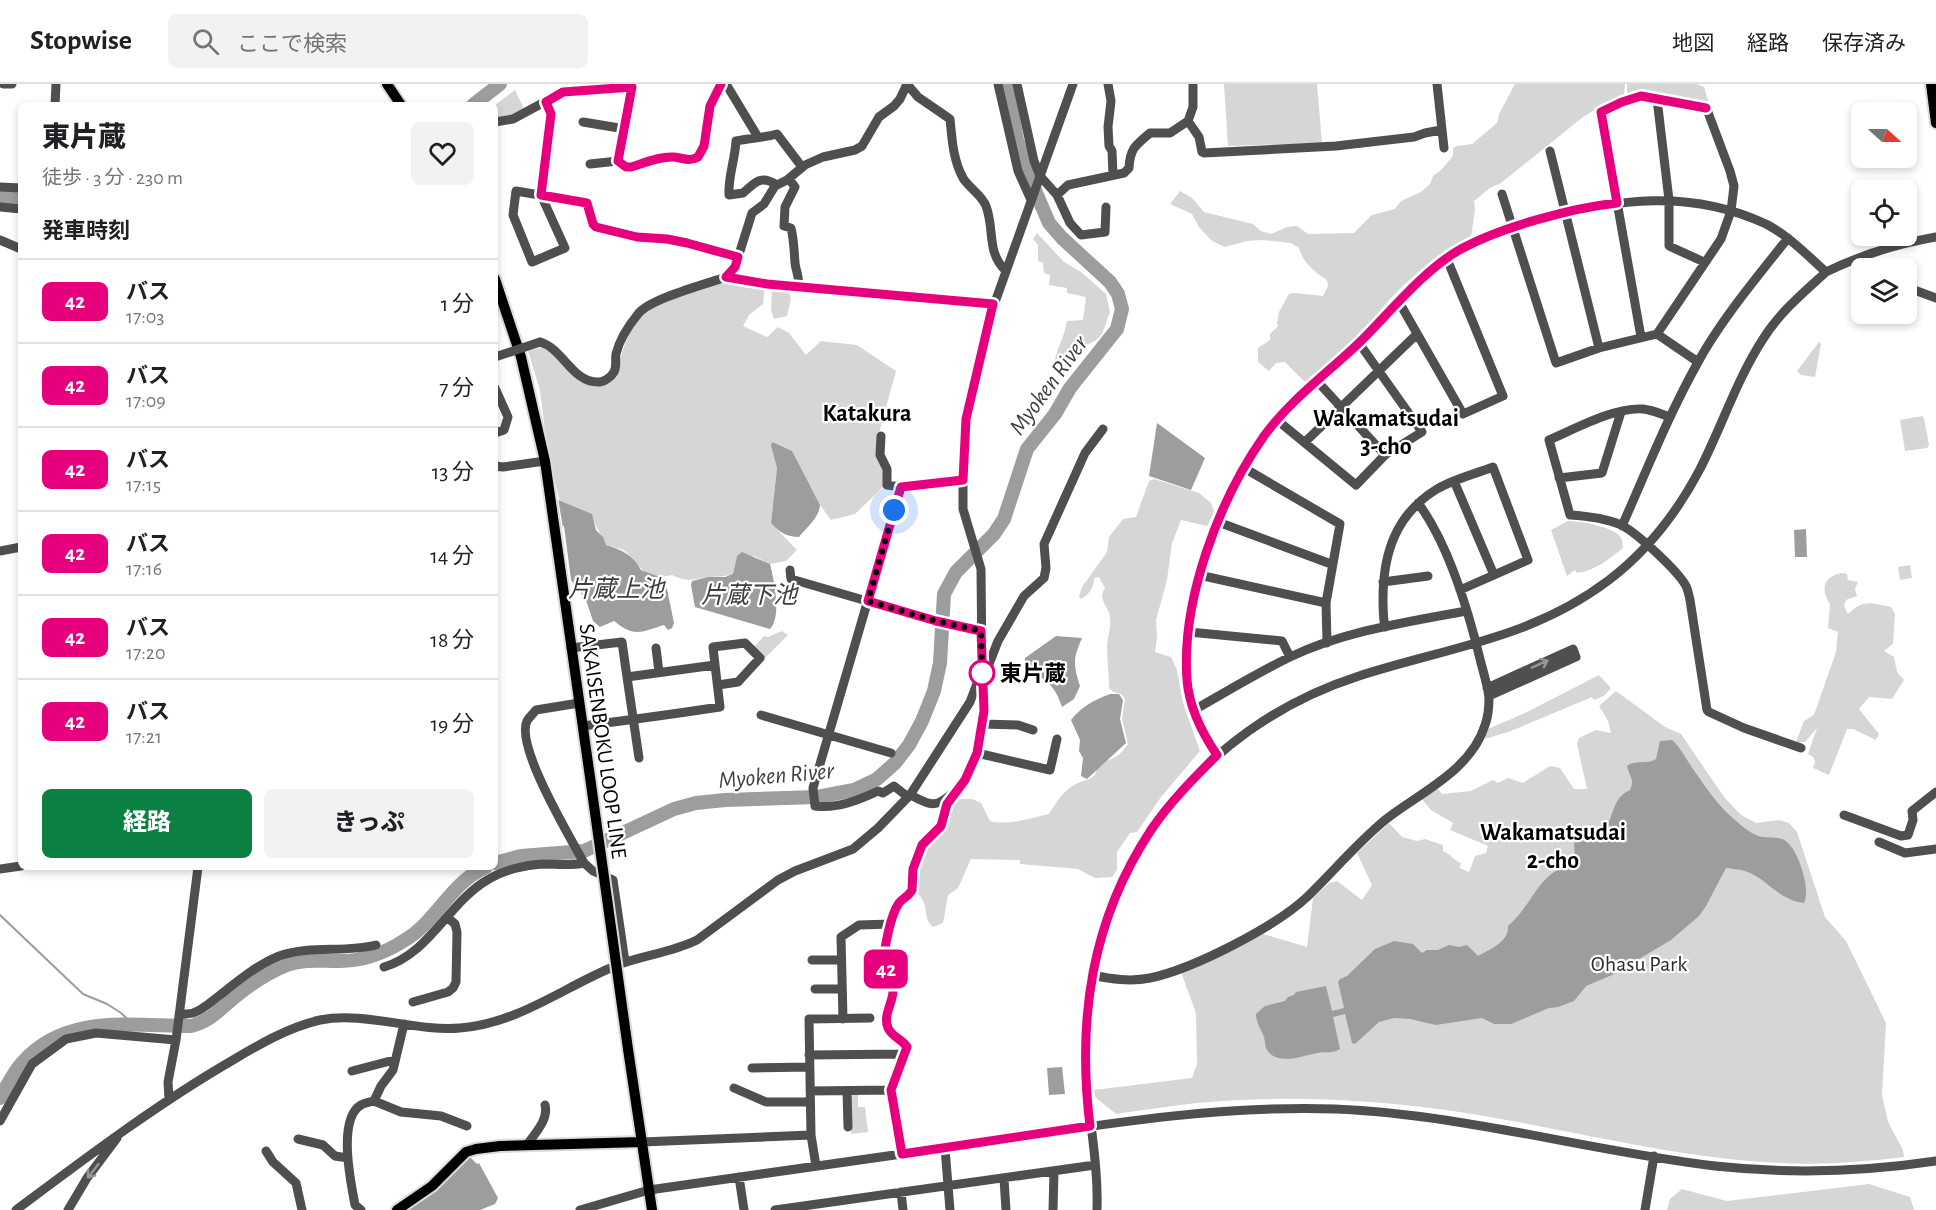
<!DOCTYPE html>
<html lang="ja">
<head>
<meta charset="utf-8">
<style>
  body { margin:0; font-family:"Alegreya Sans","Noto Sans JP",sans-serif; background:#f2f2f2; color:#202124; height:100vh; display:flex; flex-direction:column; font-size:22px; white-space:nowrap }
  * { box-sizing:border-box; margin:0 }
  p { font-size:20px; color:#757577 }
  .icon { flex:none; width:33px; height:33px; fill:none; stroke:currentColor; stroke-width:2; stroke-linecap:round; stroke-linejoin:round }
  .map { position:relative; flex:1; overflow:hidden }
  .details { position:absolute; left:18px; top:18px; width:480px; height:768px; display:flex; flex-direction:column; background:#fff; border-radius:9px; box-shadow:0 3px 9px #0003 }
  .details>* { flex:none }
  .badge { padding:0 12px; border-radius:9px; font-size:21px; line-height:39px }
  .needle { width:39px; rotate:111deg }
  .fabs { position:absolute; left:1851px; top:18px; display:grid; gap:12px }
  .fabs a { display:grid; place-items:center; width:66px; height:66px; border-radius:9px; background:#fff; box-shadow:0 3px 9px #0003; font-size:30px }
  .you { position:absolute; width:30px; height:30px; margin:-15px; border:4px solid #fff; border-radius:50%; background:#1a73e8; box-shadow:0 0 0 9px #1a73e833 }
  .map>.badge { position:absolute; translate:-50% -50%; box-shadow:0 0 0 3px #fff }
  h2 { padding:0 24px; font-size:22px; line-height:54px }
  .round { display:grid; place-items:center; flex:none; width:63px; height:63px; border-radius:9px; background:#f2f2f2 }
  .head { display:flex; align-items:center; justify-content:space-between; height:102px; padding:0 24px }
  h1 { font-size:28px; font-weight:800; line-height:45px }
  .action { display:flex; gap:12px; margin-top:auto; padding:12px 24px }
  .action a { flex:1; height:69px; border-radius:9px; background:#0b8043; color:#fff; font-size:24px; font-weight:800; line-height:69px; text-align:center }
  .action a+a { background:#f2f2f2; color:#202124 }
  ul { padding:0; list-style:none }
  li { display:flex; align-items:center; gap:18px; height:84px; padding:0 24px; border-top:2px solid #e0e0e0 }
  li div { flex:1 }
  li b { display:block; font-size:22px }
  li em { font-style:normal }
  li .badge { min-width:66px; font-weight:700; text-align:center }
  header { display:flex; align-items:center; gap:36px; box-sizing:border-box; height:84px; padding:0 30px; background:#fff; border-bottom:2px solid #e0e0e0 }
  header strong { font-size:28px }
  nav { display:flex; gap:33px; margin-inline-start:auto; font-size:21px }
  .search { width:420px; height:54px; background:#f2f2f2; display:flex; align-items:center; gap:15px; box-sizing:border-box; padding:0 21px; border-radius:9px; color:#757577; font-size:22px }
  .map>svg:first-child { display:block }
</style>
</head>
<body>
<header>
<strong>Stopwise</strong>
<div class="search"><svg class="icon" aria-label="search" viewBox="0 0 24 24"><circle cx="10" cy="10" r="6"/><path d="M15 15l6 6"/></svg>ここで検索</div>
<nav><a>地図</a><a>経路</a><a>保存済み</a></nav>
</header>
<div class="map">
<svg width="1936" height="1126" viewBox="0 0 1936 1126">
  <rect width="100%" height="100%" fill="#fff"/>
  <path fill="#d6d6d6" d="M1224,0H1317L1322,59L1228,62Z
    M1515,0H1625L1624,11L1599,23L1583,33L1501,99L1490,104L1474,117L1475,125L1471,154C1442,169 1417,187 1394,211C1381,224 1371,240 1358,253C1343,270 1325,285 1306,299L1285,278L1276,279L1269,287L1258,278V264L1270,256V250L1278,242L1277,239L1279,228L1289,210L1294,209L1323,212L1328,202L1327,196C1315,188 1303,179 1299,164L1291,159L1262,156L1247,157L1225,163L1212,157L1199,143L1192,130L1170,120L1180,107L1192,114L1204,128L1253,140L1261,147L1271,150L1287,143L1297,142L1308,150L1354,149L1372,131L1395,125L1401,117L1421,108L1430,100L1433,92L1441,86L1453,72V64L1457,62L1472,60L1497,39L1499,30Z
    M1627,0H1697L1704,3L1709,20L1645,9H1627Z
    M515,6L524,25L511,31L495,34V21Z
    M1037,149L1064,178L1081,188L1106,210L1110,228L1102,250L1095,257L1086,261L1077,276L1066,285L1057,279L1055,275C1058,262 1065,251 1067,237L1083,236L1086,213L1067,209V204L1049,201L1050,191L1044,189L1043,179L1038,177V161L1033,155Z
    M722,198L732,200L740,198L765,203L763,220L749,231L743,242L767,253L778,243L789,249L806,271L821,257L857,261L896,287L877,356L884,388V402L855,430L831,436L820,421L810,402L771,362L777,384L771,439L797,466L786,477L770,480L754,472H737L733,490C725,493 719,492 710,493C693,494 690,500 672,491C645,498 641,482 625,467C620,464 612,463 606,461C601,450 595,442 591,430L560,418L548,371L540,306L528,267L542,263L550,265L593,300L619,282C622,266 629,244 641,231C651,220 705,205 722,198Z
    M772,203L787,204L791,214L787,232L774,235L771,226Z
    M1819,258L1821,260L1815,293L1801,291L1797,287Z
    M1922,332L1924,334L1929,361L1927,364L1905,367L1900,336Z
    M1154,395L1199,409L1211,419L1214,428L1207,442L1181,436L1172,459L1167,496L1156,536L1157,554L1155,568L1171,573L1177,586L1183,619L1200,667L1161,713L1137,748L1130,749L1117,768V786L1112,793L1095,794L1078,785L1020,780V776L971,775L958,804L948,811L943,839L933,843C921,832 931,822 917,809L916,787L926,764L944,745L950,722L956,715H972L981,719L990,737C1008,742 1031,734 1049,730C1057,717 1064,705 1078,699C1085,696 1089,696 1095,691C1099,675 1106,679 1117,672C1121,669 1125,664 1128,660L1122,635L1125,615L1121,610L1113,608L1109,604C1109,590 1107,575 1107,562C1108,551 1111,544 1110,534C1108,519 1097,517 1105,504L1099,493L1094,494C1094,503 1090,510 1081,515L1079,512L1082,503L1107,468L1109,453L1123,435L1136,433L1149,397Z
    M1568,437C1580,437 1616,443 1621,454C1623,457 1622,461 1623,464C1609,475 1595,487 1577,489L1575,486L1567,492L1551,446Z
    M1910,481L1912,494L1900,496L1898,483Z
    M1843,489L1847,490L1848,496L1858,498L1855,505L1857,512L1846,516L1844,522L1848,530C1864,515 1870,519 1891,523L1895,530L1893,560L1884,567L1894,573L1897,588L1904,596L1892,615L1869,613L1859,625L1879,650L1876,656L1853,645H1847L1829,691L1813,684L1815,678L1813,673L1808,670L1817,644L1805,658H1796L1804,637L1814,631L1836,568L1838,548L1828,544L1830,520C1819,504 1825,491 1843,489Z
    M782,547L788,551L765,574L754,563L764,552L768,553Z
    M1599,591L1611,604L1604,612L1594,616L1592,613L1511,647L1485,655L1488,645L1527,628Z
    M1616,607L1665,643L1681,650L1724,713L1741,731L1756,739L1779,736L1789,739L1797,748L1825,833L1846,857L1886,939L1882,1011L1888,1038L1903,1066L1904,1073C1863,1078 1822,1081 1781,1079C1668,1074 1558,1042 1446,1026C1364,1015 1279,1011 1197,1019C1170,1022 1143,1026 1116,1030L1095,1013L1094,1006L1192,994L1197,980L1196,929L1181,888L1208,877L1263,850L1307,863L1313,814L1329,799L1337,797L1362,816L1372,801L1357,769L1389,739L1402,753L1417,757L1425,755L1443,761V767C1451,770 1453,776 1461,779L1460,784L1469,788L1475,772L1486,769L1488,762L1450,746L1453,739L1431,726L1421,714L1436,703L1442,710L1471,707L1493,696L1498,699L1508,694L1523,699L1550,682L1560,684L1574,705H1587L1577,660L1579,654L1596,646L1611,649L1608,637L1599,622Z
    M853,1011H858V1023H865L868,1048L851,1050L850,1014Z
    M1869,1100L1910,1113L1914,1126H1667L1670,1115L1682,1105L1727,1117Z"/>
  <path fill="#9d9d9d" d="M1157,339L1205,374L1191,406L1149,392Z
    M772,358L792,367L820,421C819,434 807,443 799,453C787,453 779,448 771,439L777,384L771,362Z
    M541,409L592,430L596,446L603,453L606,461C621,465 634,472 641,486L665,495L674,539L672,544L668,546L664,541C641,548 635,554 614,537L600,543L593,537L586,516L571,496L564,442L546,445Z
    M1806,445L1807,473H1795L1794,446Z
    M742,468L770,480C774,496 782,533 770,545L695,523L691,501L692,497L708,493H725L733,490L737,472Z
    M1056,552L1082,554C1073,575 1073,580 1080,602L1074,615L1062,623C1055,601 1045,594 1024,584L1025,574Z
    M1110,610H1119L1123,616L1120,635L1126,659L1087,695L1081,692L1083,674L1079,667L1080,656L1071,636C1082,622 1094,616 1110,610Z
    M1672,656C1680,663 1685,673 1691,682C1704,701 1717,721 1735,736C1742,742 1752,751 1762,753C1771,754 1781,752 1788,759C1799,769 1811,806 1804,819C1778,816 1768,795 1745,787C1739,785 1732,785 1726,784L1706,822L1699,832L1671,856L1612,891L1586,902L1574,917L1558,923L1549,924L1511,940H1494L1482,934L1436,941L1410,935L1394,934L1379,938L1355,960L1352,959L1345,930L1333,933L1340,965C1333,970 1325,967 1317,969C1302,972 1278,982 1267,966C1265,963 1265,957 1264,953C1261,945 1256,939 1256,930L1265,922L1285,917L1288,913L1294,911L1296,908L1326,902L1332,927L1344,924L1338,898L1340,895L1347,892L1375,865L1394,857L1413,860L1422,869L1427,866H1438L1449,861L1459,863L1467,861L1478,872C1490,865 1509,858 1508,842C1534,820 1537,789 1572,780L1575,775L1574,759L1582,755L1602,759L1604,754L1602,749C1604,744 1608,740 1610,735C1615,723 1616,712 1630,706C1635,694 1629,693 1627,682C1636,675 1648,681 1656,675L1660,657Z
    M1062,983L1065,1010L1049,1011L1047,984Z
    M470,1073L477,1080L479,1079L498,1114L495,1120L480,1126H406L427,1111Z"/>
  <path fill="#fff" d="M540,406L558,414L563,444L545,446Z"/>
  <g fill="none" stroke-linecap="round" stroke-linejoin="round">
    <path stroke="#9d9d9d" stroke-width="2" d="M0,831L83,910L107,920L121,929L135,942"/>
    <path stroke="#9d9d9d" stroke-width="14" d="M473,21L500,0
      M0,112L21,116
      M495,779L521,772L584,767L674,725L696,719L725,716L817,713L854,706L877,695L895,679L909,661L922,637L934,607L940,579L944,510L956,488L994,450L1004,435L1027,365L1055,330L1070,304L1117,245L1122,225L1118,210L1110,198L1062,154L1049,139L1031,97L1017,56L1007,0
      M0,1014C7,1002 13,989 22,979C65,929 132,942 191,942C211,937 221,924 236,912C251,900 269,888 287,881C304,875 319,877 336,877C361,878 385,869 405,856C437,837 451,798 486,783"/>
    <defs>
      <path id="major" d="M387,0L401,21
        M1931,0L1936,39
        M495,195L521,273L545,377L591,700
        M628,965L652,1126
        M397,1126L432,1102L466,1068L476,1065L500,1062L642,1058"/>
    </defs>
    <use href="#major" stroke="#dbdbdb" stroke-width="14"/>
    <path stroke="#4f4f4f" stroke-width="9" d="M3,0H12
      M632,0L618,77L626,83C641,82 655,74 669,73C679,72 688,78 698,73L704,62L710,22L721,0
      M726,0L758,53
      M907,0L918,13L950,35C952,55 953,76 963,94C969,104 982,111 986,122C995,146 986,168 1006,187
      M998,0L1018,87L1031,116
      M1017,0L1034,77L1040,92L1057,111L1068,101L1124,89L1129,84C1130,64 1136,61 1150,49H1170L1188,37L1193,23V0
      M1108,0L1111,17L1108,43L1109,62L1112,67L1113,91
      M1437,0L1444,64
      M546,18L551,30L541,111L565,164L532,178L513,131L516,107C540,111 563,115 587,119L593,140L596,143L637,153L667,155L687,159L738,173
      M55,21L56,0
      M1188,37L1199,53L1202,68L1204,69L1336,62L1414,53L1425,49L1441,46
      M495,38L513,35L563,8L632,3
      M583,38L625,45
      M1550,67L1599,264
      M590,80L618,77
      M789,95L795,103L785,123L784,142L791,144C794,156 794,166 795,179C796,188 800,193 798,203
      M777,101C760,90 755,99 743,109L729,111C728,92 735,76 736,57C750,54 763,54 777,50L802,83
      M0,103L21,104
      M1502,110L1556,279L1599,264L1657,250L1698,278
      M1057,111L1070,139L1081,151L1105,148L1106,123
      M0,123L21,125
      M0,156L21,165
      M1866,171L1870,184
      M1447,175L1503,312L1463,330L1399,218C1418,199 1438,177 1461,165C1486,152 1513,144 1539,137C1616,114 1691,105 1766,140C1789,152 1807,171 1826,188
      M726,193L767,200L994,221
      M1906,206L1917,207L1936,214
      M1657,250L1721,155L1731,127L1734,102L1730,87L1706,23L1657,15
      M1641,253L1601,28C1622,17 1633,11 1657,15L1669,116V162L1704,178
      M540,258C563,264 572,299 599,298C604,298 611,293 614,288C617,282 615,277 616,270C619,257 629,241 638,230C649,215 706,200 726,193L735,183L752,129L764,120L775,102L787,96L805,81L823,73L855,66L862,62L879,33L894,22L900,15L907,0
      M1317,297L1385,371
      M495,304L508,333L504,346L495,349
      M1670,333C1661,330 1653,326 1643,325C1614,323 1575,345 1549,356L1570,431C1587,432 1605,434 1621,441C1636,448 1678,487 1686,502C1688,506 1689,512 1690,516L1707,626L1709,628L1744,644L1801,664
      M1277,336L1399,218
      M881,352L880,371L887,385V401L901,403L963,396
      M1305,358L1416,251
      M495,382L503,383L545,377
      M1244,384L1340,440L1326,519L1327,559
      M1559,394L1602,389L1621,328
      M1454,397L1494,491
      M901,403L813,704L815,722C837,725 859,716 878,707L883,709L894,702L908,713
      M1218,438L1331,480
      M1622,442C1646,388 1668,332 1697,280C1720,237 1758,192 1788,154
      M0,467L21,463
      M790,486L791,495L936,537L982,547
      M1199,491L1326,519
      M1383,498L1428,492
      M1385,543C1383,534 1383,525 1383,515C1383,469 1396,430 1437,405C1454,395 1475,390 1493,383L1528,476L1460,506
      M1189,548L1282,557L1290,573
      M571,564L622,558L627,593
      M656,564L659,588
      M715,581L713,563L745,559L760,574L738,598L718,601
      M1487,604L1573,565L1576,573L1489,612
      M579,619L536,626C534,629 529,633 527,637C515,662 570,753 584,779L593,787L613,796L625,878
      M1194,626C1226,608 1257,589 1290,573C1345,547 1407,538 1466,527
      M761,631L891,669
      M983,640L1018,641L1033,646
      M583,642C629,636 675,630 720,623L715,581L627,593L639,674
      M977,669L1050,686L1057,655
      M1217,671C1203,649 1192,625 1188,599C1184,579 1188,556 1191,536C1203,463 1230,393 1277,336L1356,401L1385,371L1422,348L1359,259
      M910,711C928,719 933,726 950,711
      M1844,731L1901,752L1908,751L1913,736L1912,727L1936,708
      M1879,758L1905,769L1936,765
      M0,785L21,782
      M812,876H841
      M384,883C431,869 448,818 489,795C504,786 525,781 542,780C556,780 570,782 584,779
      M1092,891C1111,895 1130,898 1150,894C1193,885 1275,843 1307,813C1333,788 1356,760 1385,736C1419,709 1471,687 1485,641C1488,633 1489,623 1489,614C1488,603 1484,590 1481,579C1469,529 1448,459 1418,419
      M815,905H842
      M413,918L448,908L453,904L456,898L457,848L455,840L448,834
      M179,931C184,930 189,930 193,929C203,926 212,917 220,911C239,896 257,881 279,872C311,861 344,869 376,861
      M843,935L841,853L859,841L891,840
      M809,971L905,970
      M752,984L810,983
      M352,987L394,976
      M734,1004L766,1018H810
      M810,1007L891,1006
      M847,1007L848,1043
      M169,1015L168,998L176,956L198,783
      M374,1017L401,1028L441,1032L467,1042
      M0,1037L32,980L66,955L96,949L176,956
      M298,1055L323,1061L335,1072L348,1074
      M642,1058L811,1051
      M527,1061C534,1050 549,1036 545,1021
      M945,1064L950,1126
      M266,1067L273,1078L296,1099L302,1126
      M902,1070L891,1006L907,964C902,955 892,953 888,944C883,931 892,921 893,908C893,897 885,888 885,877C884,864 891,829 899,819C903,814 909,812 912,806L913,785L922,761L941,742L947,720L965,696L977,669L984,627V596L982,586L989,580L998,557L1024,512L1044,494L1046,484L1044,460L1085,369L1103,345
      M816,1082L811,1051L809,935L870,934
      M739,1093L744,1126
      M1004,1095L1006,1126
      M901,1108L903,1126
      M16,1126C87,1073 157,1020 233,976C260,960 289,943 320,936C364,927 416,948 460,944C519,939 562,904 615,882C642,871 671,869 697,856L778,796L795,787L853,765L878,744L910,711L970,618L982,586L981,485L963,425V373L966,335L994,221L1073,0
      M68,1126L87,1094L117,1054
      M361,1126L355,1121C351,1099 337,1035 361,1021C364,1019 370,1018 374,1017L381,1002L393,986L404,940
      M580,1126L649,1106C756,1090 864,1076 972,1060C1092,1042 1212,1021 1335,1025C1463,1030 1588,1067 1715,1082C1789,1090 1863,1088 1936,1077
      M775,1126L1095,1081
      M1053,1126L1054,1088
      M1097,1126C1099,1069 1083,1013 1085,956C1092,786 1197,644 1359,592C1449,563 1531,555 1609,496C1647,467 1678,427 1700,385C1722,342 1737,295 1763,255C1780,228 1803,209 1826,188C1863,170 1896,160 1936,153
      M1645,1126L1654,1072"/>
    <use href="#major" stroke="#000" stroke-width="10"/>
    <defs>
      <path id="major-bridge" d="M591,700L628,965"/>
    </defs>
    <use href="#major-bridge" stroke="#dbdbdb" stroke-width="14" stroke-linecap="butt"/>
    <path stroke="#4f4f4f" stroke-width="9" d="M495,273L540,258"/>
    <use href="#major-bridge" stroke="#000" stroke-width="10"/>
  </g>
  <defs><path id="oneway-shaft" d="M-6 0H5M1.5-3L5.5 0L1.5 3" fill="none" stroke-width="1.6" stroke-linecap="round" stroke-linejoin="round" transform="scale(1.5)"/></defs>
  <g stroke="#959595">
    <use href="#oneway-shaft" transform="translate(1540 580) rotate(-24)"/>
    <use href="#oneway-shaft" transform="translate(93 1087) rotate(128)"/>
  </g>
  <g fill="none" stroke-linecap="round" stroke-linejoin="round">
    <defs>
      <path id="line" d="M721,0L710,22L704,62L698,73C689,78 683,74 674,73C660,72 644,79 631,83H626L618,77L632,3L563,8L546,18L551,30L541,111L587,119L593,140L596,143L637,153L667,155L687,159L738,173L735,183L726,193L767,200L993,220L966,335L963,396L901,403L868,517L936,537L981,547L984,627L977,669L965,696L947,720L941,742L922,761L913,785L912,806C909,812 903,814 899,819C891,830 882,869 885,882C887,891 893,898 893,908C892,921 883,931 888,944C892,953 902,955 907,963L891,1006L902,1070L1090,1042C1077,936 1091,837 1151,746C1170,718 1193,695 1217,671C1202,649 1189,622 1187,596C1181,516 1219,416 1264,352C1290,316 1329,288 1361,257C1390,228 1426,184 1461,165C1501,143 1572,124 1617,119L1601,28L1622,18L1641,12L1706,24"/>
    </defs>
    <use href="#line" stroke="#fff" stroke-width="14"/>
    <use href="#line" stroke="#e6007e" stroke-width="9"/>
    <path stroke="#000" stroke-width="6" stroke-dasharray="0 10.8" d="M894,426L868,517L936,537L981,547L982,589"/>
  </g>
  <circle fill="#fff" stroke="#e6007e" stroke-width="3" cx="982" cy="589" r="12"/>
  <g text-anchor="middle" stroke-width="4.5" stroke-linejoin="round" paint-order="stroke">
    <g font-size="22" font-weight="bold" fill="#000" stroke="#fff" text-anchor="start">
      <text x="1000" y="597">東片蔵</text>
    </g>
    <g font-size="22" fill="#000" stroke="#fff">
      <text transform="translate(604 657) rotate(82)" y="8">SAKAISENBOKU LOOP LINE</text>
    </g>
    <g font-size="22" fill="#2d2d2d" stroke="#fff">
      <text x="1639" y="887">Ohasu Park</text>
    </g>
    <g font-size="24" font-style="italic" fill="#3e3e3e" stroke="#fff">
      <text transform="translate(1048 301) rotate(-54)" y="8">Myoken River</text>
      <text x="616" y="513">片蔵上池</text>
      <text x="749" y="519">片蔵下池</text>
      <text transform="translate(776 691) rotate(-5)" y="8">Myoken River</text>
    </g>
    <g font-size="24" font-weight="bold" fill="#000" stroke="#fff">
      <text x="867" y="337">Katakura</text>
      <text x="1386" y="342">Wakamatsudai<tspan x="1386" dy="28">3-cho</tspan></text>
      <text x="1553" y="756">Wakamatsudai<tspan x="1553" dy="28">2-cho</tspan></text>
    </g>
  </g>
</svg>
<div class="fabs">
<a><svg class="needle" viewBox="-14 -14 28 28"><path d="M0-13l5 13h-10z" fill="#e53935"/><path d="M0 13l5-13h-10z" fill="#757577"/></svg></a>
<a><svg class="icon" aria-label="locate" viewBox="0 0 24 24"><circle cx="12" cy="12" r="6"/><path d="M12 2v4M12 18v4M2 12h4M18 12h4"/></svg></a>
<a><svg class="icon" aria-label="layers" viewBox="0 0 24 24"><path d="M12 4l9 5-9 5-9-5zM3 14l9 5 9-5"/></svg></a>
</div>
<div class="you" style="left:894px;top:426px"></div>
<b class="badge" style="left:886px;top:885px;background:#e6007e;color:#fff">42</b>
<section class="details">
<div class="head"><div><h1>東片蔵</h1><p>徒歩 · 3 分 · 230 m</p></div><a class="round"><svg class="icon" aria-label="heart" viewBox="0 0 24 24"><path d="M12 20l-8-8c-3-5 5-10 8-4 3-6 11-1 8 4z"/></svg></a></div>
<h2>発車時刻</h2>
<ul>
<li><span class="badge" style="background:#e6007e;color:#fff">42</span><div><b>バス</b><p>17:03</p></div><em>1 分</em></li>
<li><span class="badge" style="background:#e6007e;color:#fff">42</span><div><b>バス</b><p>17:09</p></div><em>7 分</em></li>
<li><span class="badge" style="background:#e6007e;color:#fff">42</span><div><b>バス</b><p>17:15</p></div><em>13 分</em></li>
<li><span class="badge" style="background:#e6007e;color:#fff">42</span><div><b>バス</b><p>17:16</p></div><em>14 分</em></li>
<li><span class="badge" style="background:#e6007e;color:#fff">42</span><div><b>バス</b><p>17:20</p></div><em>18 分</em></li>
<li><span class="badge" style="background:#e6007e;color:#fff">42</span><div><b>バス</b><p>17:21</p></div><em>19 分</em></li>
</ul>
<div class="action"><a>経路</a><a>きっぷ</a></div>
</section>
</div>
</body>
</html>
